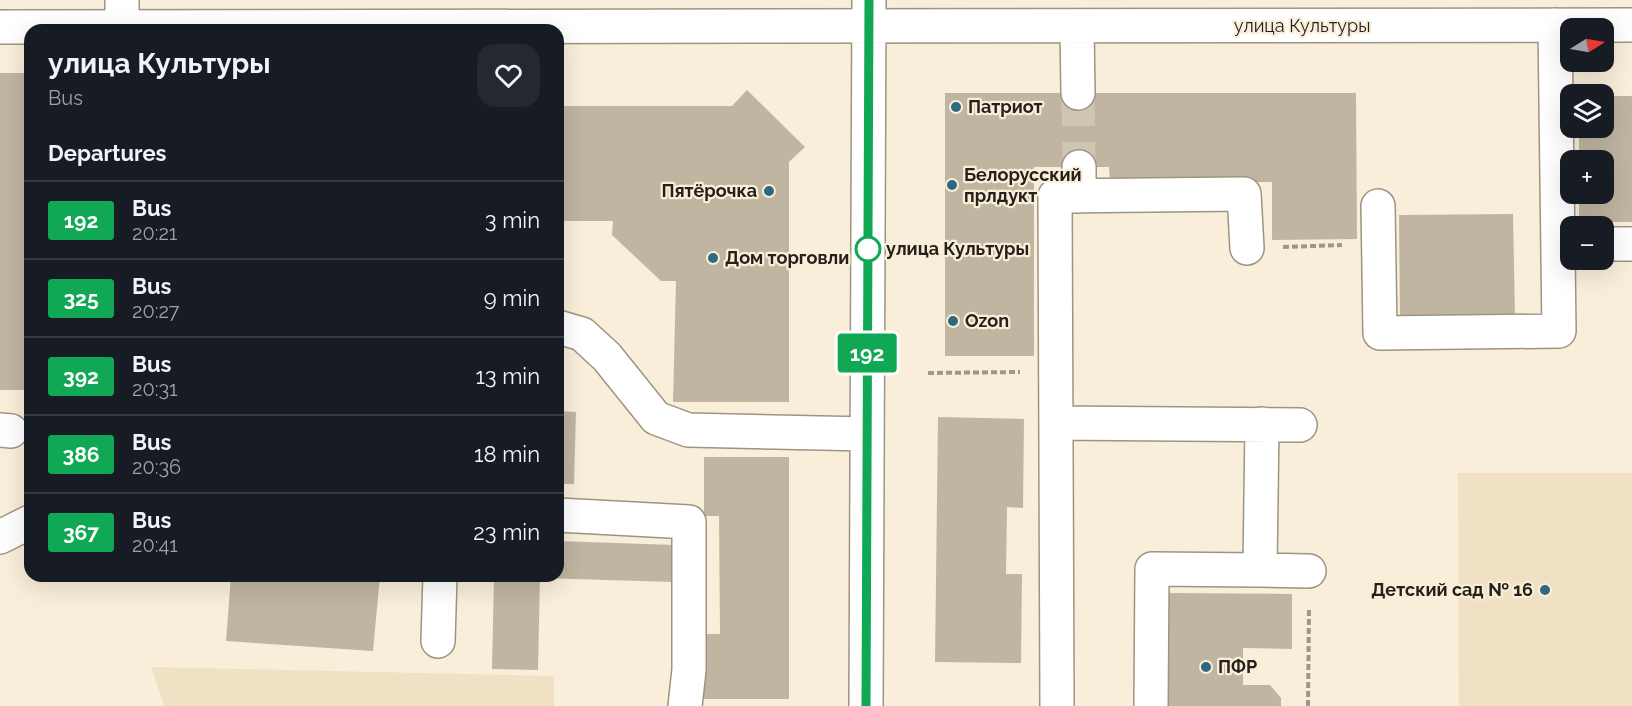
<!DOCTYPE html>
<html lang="en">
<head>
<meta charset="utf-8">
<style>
  body { margin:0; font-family:Raleway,sans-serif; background:#242831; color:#f1f3f6; height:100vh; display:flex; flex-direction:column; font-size:22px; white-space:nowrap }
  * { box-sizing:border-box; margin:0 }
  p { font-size:20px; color:#9ea1a6 }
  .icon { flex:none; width:33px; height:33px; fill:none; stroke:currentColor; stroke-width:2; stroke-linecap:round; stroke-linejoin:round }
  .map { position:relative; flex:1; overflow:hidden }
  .side { position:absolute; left:24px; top:24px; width:540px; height:558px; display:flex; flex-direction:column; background:#171b24; border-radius:18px; box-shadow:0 6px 24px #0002 }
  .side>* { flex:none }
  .badge { padding:0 12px; border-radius:4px; font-size:21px; line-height:39px }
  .needle { width:39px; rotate:79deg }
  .fabs { position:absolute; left:1560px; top:18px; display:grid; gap:12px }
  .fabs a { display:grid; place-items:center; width:54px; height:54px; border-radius:12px; background:#171b24; box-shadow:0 6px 24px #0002; font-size:30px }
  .map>.badge { position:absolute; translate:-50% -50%; box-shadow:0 0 0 3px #fff }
  h2 { padding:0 24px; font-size:22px; line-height:54px }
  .round { display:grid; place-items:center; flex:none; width:63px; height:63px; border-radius:18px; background:#242831 }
  .head { display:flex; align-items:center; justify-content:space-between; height:102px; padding:0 24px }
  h1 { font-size:28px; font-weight:700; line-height:45px }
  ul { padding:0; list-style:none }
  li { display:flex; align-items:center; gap:18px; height:78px; padding:0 24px; border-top:2px solid #363941 }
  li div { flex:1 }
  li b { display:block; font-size:22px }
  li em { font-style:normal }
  li .badge { min-width:66px; font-weight:700; text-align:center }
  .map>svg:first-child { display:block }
</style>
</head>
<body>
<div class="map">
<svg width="1632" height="706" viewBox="0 0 1632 706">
  <rect width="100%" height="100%" fill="#f9eed9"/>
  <path fill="#f0e1c5" d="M1458,473H1632V706H1459Z
    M151,667L554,676V706H164Z"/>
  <path fill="#c0b5a1" d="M0,73H30V390H0Z
    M747,90L805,147L789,162V402H673L676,281H661L612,235L613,221H558V106H732Z
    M945,93H1356L1357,239L1272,240V182L1110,183L1109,167H1034V356H945Z
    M1604,96H1632V222H1579V194H1604V160H1579V128H1604Z
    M1513,214L1515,316L1400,318L1399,215Z
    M558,411L576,412L574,484H558Z
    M938,417L1024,419L1023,508L1007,507L1006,574H1022L1021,663L935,662Z
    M704,457H789V699H703V634H720L719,516H704Z
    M558,541L674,545L672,582L541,578V576H558Z
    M231,576H380L373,651L226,641Z
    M494,576H540L538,670L492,669Z
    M1169,593L1292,594V649L1243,648V685H1270L1281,698V706H1169Z"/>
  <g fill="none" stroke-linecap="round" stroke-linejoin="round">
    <path stroke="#cfc5b3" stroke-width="33" stroke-dasharray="33 16" stroke-linecap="butt" d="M1078,93L1079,167"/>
    <defs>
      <path id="minor" d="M122,0V27
        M0,27L1632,25
        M1077,27L1078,93
        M1079,167V196
        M1378,206L1380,333L1559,331L1555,25
        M1604,244H1632
        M558,327L582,334L607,357L656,418L688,430L867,434
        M1056,423L1300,425
        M0,430L11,431
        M558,515L689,522V670L685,706
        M0,537L30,522
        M1260,570L1309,571
        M438,641L440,576
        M866,706L869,0
        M1057,706L1055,196L1244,194L1247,248
        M1151,706L1152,569L1260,570L1262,424"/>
    </defs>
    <use href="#minor" stroke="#9e9481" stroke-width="36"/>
    <path stroke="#9e9687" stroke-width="4" stroke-dasharray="6 3" stroke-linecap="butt" d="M1283,247L1342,245
      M928,373L1020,372
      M1308,706L1309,608"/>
    <use href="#minor" stroke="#fff" stroke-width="33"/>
  </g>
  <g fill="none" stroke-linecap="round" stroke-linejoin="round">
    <defs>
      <path id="line" d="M866,706L869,0"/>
    </defs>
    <use href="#line" stroke="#fff" stroke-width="14"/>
    <use href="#line" stroke="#10a855" stroke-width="9"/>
  </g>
  <g fill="#2e6981" stroke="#f9eed9" stroke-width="2">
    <circle cx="956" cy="107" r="6"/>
    <circle cx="952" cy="185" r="6"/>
    <circle cx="769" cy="191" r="6"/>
    <circle cx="713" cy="258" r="6"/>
    <circle cx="953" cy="321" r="6"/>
    <circle cx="1545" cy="590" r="6"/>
    <circle cx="1206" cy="667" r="6"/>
  </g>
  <circle fill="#fff" stroke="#10a855" stroke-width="3" cx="868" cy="249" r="12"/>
  <g text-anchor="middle" stroke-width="4.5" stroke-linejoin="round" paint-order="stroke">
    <g font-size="18" fill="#25211a" stroke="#f9eed9">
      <text x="1302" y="32">улица Культуры</text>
    </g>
    <g font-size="18" font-weight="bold" fill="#25211a" stroke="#f9eed9" text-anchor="start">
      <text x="968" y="113">Патриот</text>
      <text x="964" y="181">Белорусский<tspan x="964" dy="21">прлдукт</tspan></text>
      <text x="757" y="197" text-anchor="end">Пятёрочка</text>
      <text x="725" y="264">Дом торговли</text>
      <text x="965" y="327">Ozon</text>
      <text x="1533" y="596" text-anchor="end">Детский сад № 16</text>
      <text x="1218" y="673">ПФР</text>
    </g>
    <g font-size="18" font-weight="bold" fill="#25211a" stroke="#f9eed9" text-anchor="start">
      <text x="886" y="255">улица Культуры</text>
    </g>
  </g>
</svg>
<div class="fabs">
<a><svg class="needle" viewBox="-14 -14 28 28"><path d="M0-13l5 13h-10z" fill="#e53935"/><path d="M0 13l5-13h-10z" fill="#9ea1a6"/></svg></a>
<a><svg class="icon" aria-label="layers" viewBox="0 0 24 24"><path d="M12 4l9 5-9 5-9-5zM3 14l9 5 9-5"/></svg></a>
<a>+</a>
<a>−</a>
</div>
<b class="badge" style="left:867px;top:353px;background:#10a855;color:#fff">192</b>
<section class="side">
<div class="head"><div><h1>улица Культуры</h1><p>Bus</p></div><a class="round"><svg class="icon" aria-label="heart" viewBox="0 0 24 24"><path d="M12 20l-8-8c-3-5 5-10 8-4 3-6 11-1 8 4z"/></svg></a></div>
<h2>Departures</h2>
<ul>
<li><span class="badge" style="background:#10a855;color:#fff">192</span><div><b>Bus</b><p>20:21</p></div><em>3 min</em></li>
<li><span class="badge" style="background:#10a855;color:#fff">325</span><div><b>Bus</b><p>20:27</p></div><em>9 min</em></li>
<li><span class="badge" style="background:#10a855;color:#fff">392</span><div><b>Bus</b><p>20:31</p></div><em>13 min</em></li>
<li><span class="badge" style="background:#10a855;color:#fff">386</span><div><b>Bus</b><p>20:36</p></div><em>18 min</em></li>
<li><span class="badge" style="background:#10a855;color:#fff">367</span><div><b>Bus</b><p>20:41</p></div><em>23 min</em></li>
</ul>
</section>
</div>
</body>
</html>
